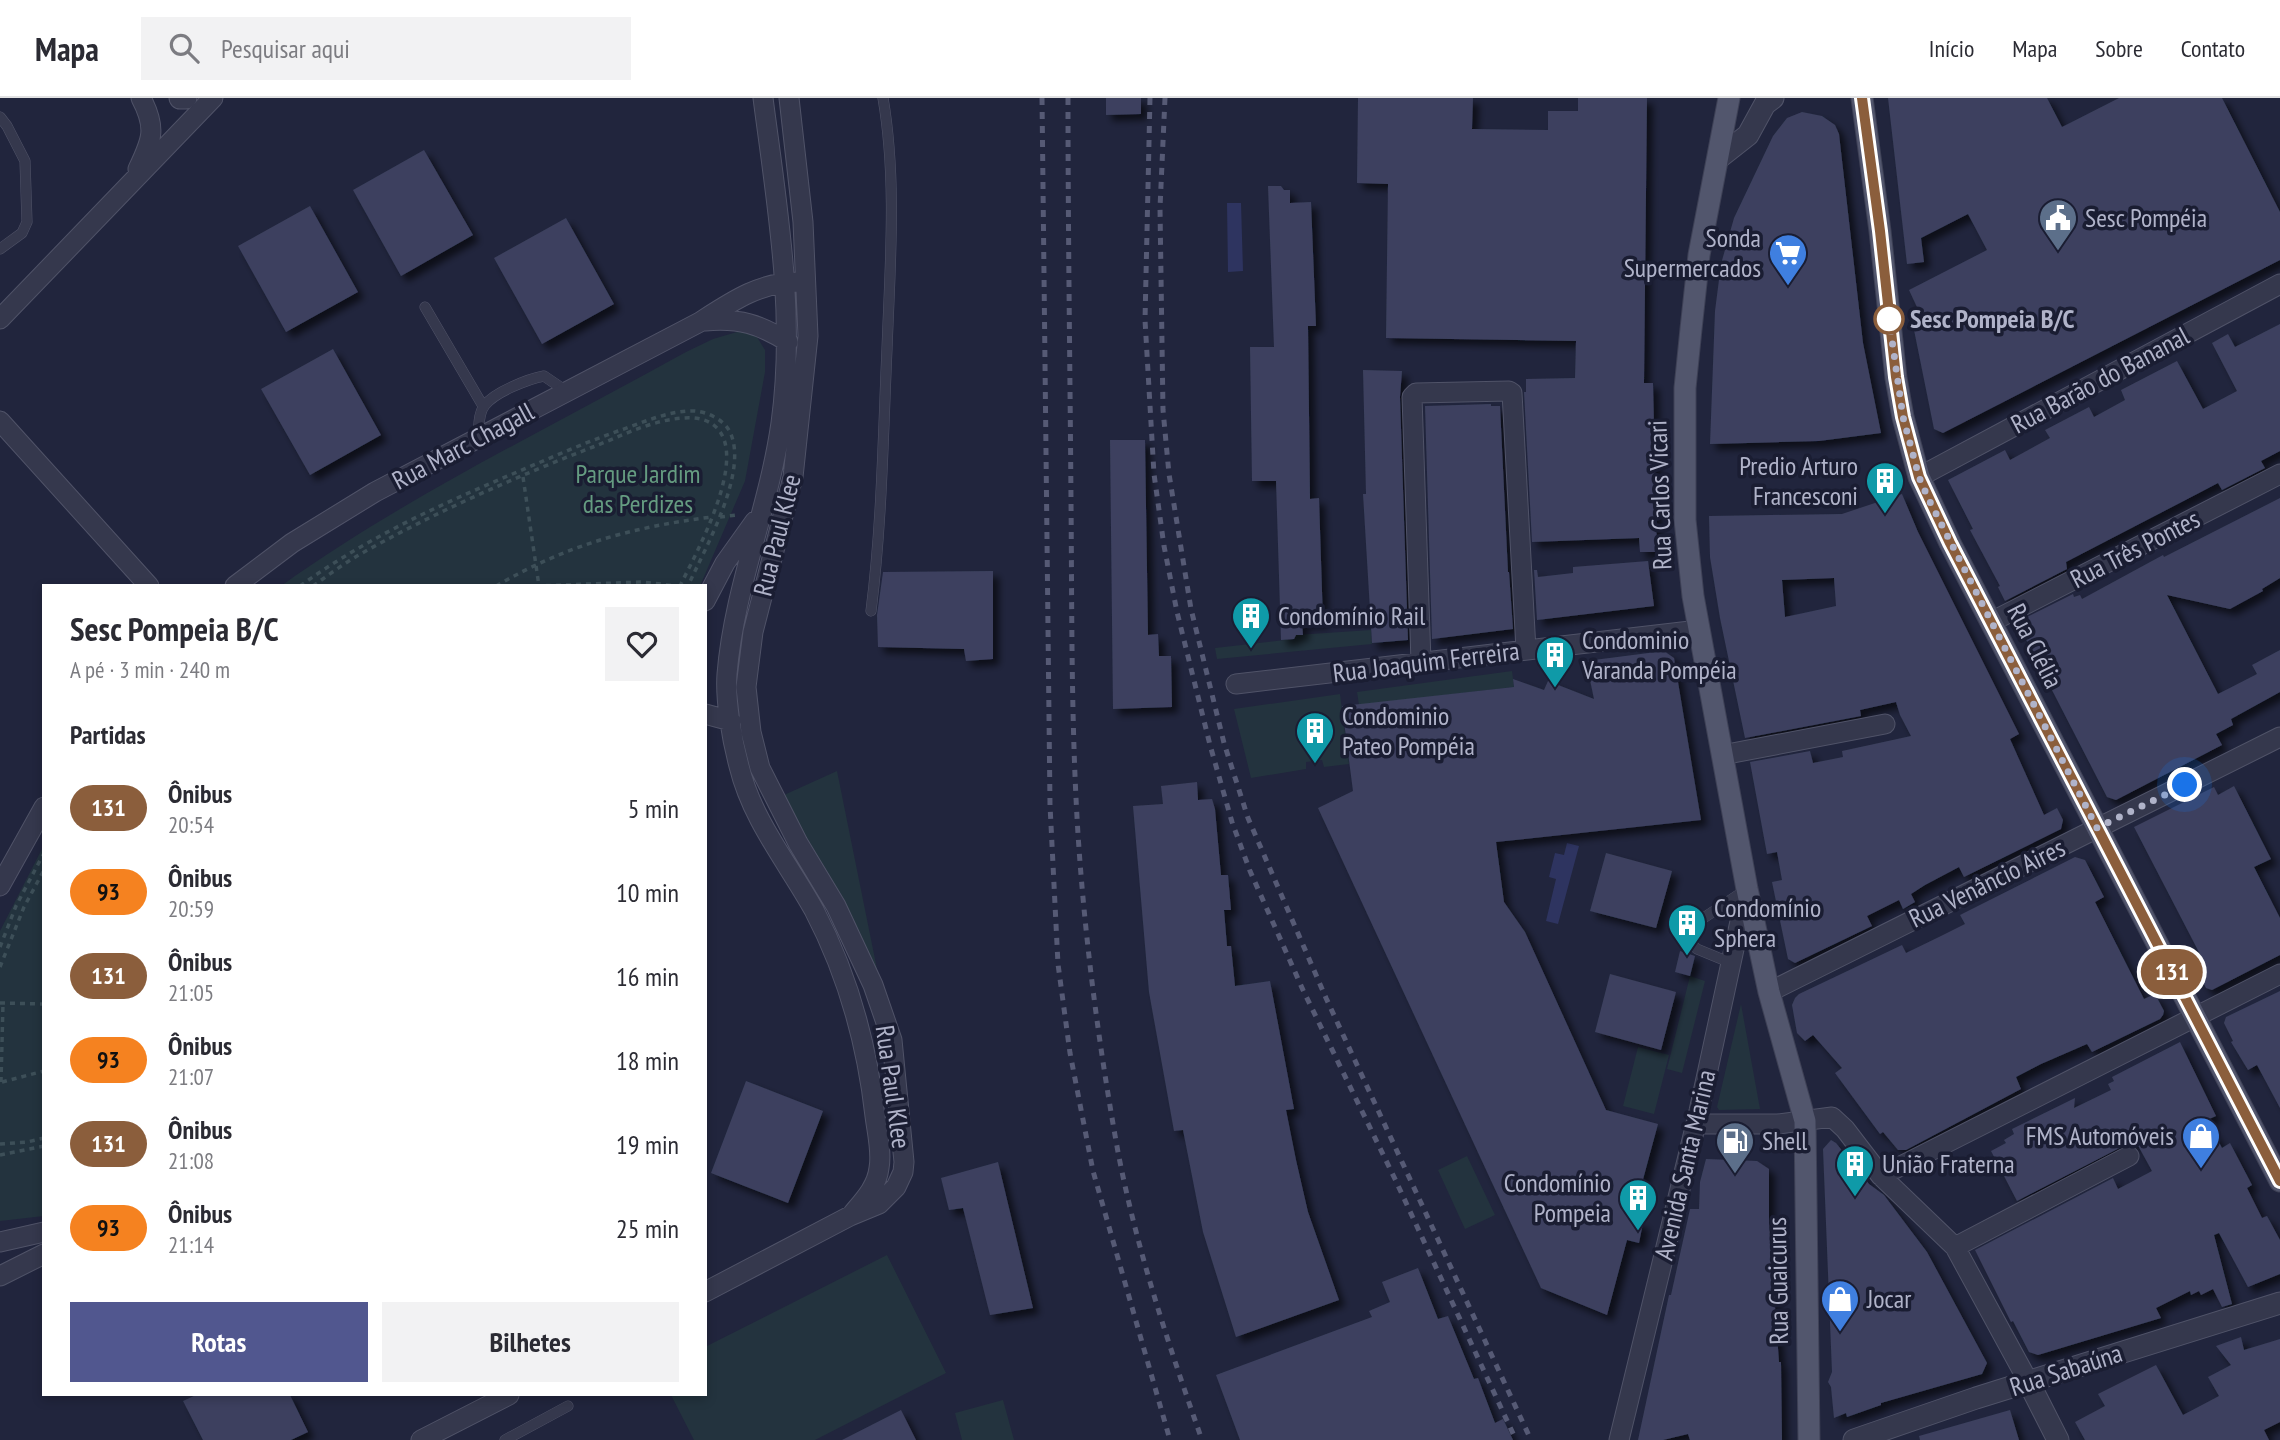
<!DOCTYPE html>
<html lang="pt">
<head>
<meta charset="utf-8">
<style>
  body { margin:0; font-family:"PT Sans Narrow",sans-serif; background:#f2f2f3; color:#2b2b33; height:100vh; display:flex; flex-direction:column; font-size:26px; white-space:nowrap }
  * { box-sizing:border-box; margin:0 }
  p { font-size:23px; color:#7c7c81 }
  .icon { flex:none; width:38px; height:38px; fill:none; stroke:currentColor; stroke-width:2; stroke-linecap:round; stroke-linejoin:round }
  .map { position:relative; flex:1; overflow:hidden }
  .drawer { position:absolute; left:42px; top:486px; width:665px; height:812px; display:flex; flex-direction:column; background:#fff; border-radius:0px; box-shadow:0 4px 10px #0003 }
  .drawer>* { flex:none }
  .badge { padding:0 14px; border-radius:23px; font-size:24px; line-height:46px }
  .you { position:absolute; width:35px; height:35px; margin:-18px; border:5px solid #fff; border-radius:50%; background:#1a73e8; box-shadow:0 0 0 10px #1a73e833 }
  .map>.badge { position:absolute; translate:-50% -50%; box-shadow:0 0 0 4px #fff }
  h2 { padding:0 28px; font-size:26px; line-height:63px }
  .round { display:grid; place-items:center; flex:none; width:74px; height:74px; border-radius:0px; background:#f2f2f3 }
  .head { display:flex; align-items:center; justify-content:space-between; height:119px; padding:0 28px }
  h1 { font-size:33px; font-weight:700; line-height:52px }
  .action { display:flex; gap:14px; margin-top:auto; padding:14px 28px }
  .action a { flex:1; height:80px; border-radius:0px; background:#51578f; color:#fff; font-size:28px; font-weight:700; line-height:80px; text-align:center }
  .action a+a { background:#f2f2f3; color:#2b2b33 }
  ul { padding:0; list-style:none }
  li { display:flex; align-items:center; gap:21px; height:84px; padding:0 28px }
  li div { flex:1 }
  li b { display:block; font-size:26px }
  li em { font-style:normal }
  li .badge { min-width:77px; font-weight:700; text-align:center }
  header { display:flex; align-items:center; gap:42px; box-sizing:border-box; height:98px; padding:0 35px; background:#fff; border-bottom:2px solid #e1e1e2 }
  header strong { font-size:33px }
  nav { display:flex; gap:38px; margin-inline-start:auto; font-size:24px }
  .search { width:490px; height:63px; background:#f2f2f3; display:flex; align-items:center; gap:18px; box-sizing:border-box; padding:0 24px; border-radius:0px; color:#7c7c81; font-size:26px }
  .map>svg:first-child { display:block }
</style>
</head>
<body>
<header>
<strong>Mapa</strong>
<div class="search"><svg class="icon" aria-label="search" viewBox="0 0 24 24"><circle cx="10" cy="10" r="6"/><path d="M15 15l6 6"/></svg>Pesquisar aqui</div>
<nav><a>Início</a><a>Mapa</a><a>Sobre</a><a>Contato</a></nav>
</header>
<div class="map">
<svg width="2280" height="1342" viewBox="0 0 2280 1342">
  <defs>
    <filter id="shadow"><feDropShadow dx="6" dy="6" stdDeviation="3.5" flood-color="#0009"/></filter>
  </defs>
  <rect width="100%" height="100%" fill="#21253d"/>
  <path fill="#23333e" d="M737,234H746L757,239L765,252V274L745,383L700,488H281C408,397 550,330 686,254L713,241Z
    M1371,532L1372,546L1217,561L1215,550L1293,541L1296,537Z
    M1512,573L1514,589L1359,607L1357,594Z
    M1340,596L1349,666L1324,669L1322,662L1306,664V671L1251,680L1234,611Z
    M837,673L880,886L784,697Z
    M44,747V1118L0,1123V833Z
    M1690,878L1705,883L1682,975L1667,971Z
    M1741,906L1760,1011L1719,1012L1717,1009Z
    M1638,949L1669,957L1654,1016L1623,1008Z
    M1467,1058L1495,1117L1465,1131L1438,1072Z
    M887,1157L946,1275L815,1342H694L671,1297H705V1249Z
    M1003,1302L1014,1342H962L955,1315Z"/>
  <path fill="#2e3460" d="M1227,105H1241L1243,173L1228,174Z
    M1567,745L1579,748L1558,826L1546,823L1556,781L1549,779L1555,755L1564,757Z"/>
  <path fill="#3c415e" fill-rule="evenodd" filter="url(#shadow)" d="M1106,0H1141V16L1106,17Z
    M1358,0H1473L1472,31L1548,32V13H1578V0H1647L1644,285H1653L1657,454H1640L1639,440L1532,444L1524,294H1526V281L1575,280L1576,243L1386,240L1388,86L1357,85Z
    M1888,0H2047L2062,29L2119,0H2222L2280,114V162L1943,335L1934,331L1913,227L1923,222L1909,192L1987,152L1968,116L1921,140L1924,164L1907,166Z
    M1802,14L1822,18L1835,27L1839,36L1863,245L1881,335L1819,343L1710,346L1715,213L1721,166L1734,120L1773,38L1787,20Z
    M424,52L473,137L401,178L353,92Z
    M1268,88H1281L1284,92H1290V105L1311,104L1316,228H1308L1310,401L1319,400L1323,524L1302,525L1303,537H1296L1294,541L1281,542L1276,383H1252L1250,249H1274Z
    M310,108L358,194L286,234L238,148Z
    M566,120L614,206L542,246L494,160Z
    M2280,226V353L2261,363L2265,370L2222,392L2218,385L2199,395L2066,464L2067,471L2005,503L1998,489L2000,488L1970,432L1973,431L1948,382L2005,352L2010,362L2050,340L2045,332L2089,309L2094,319L2125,302L2121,292L2177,263L2203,311L2237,293L2212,245L2228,236L2235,249Z
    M333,251L381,337L310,377L261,291Z
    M1363,272L1402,273L1400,299L1408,542L1372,545L1363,396H1366Z
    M1491,306V308H1500L1508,474H1509L1513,531L1432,541L1425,308Z
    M1110,342H1145L1148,537L1158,536L1159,558H1171L1172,609L1113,611Z
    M1902,396L1918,434L2019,636L2010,641L2044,717L2057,710L2063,722L2061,731L1964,779L1959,769L1925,787L1911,796L1915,804L1903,811L1899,802L1867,818L1872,828L1795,865L1788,861L1772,784L1782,782L1777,754L1767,756L1750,664L1810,653L1813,665L1843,659L1842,653L1911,638L1900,617L1896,604L1860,612L1861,618L1745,640L1720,520L1710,459L1709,418L1842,416ZM1834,480L1836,508L1785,519L1782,482Z
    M2280,400V480L2262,491L2263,493L2230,511L2167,497L2218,596L2257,576L2252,567L2280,552V594L2231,621L2233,627L2216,636L2222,647L2116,702L2107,699L2017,524L2073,496L2074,499L2080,497L2082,501L2163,457L2164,459Z
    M1648,463L1654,508L1537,522L1534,472H1537L1538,479L1573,475V469Z
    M993,473V561L966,563L964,551L878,549L877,517L883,474Z
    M1664,553L1674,560L1701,722L1496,744L1504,804L1525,834L1606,1012L1658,1026L1632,1122L1643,1125L1639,1145L1627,1142L1607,1217L1541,1190L1318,710L1353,693L1342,608L1514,589L1513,581L1544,592L1548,583L1594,601L1586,563Z
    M1197,684L1198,702L1212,701L1215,711L1221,777H1228L1231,812H1224L1227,848H1231L1235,888L1270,883L1294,1011L1286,1012L1296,1062L1308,1114L1339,1202L1236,1239L1203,1134L1183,1032L1174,1033L1149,894L1133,708L1163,706L1161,688Z
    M2234,688L2271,761L2254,769L2280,820V857L2212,892L2206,890L2194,866L2203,862L2134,729L2214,689L2218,697Z
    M1606,755L1672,773L1656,830L1590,813Z
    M2075,759L2085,762L2104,799L2095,804L2144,901L2155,896L2164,913L2163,917L2160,921L2092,954L2087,946L2041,966L2016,979L2021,991L1906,1052H1898L1883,1034L1880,1036L1835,975L1842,970L1813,937L1805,943L1797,935L1792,907L1795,900L1799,896L1902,847L1906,855L1941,838L1965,826L1960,817Z
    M1680,853L1695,858L1690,878L1675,874Z
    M1610,876L1676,894L1661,952L1595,934Z
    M2280,893V1010L2257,967L2248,972L2231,944L2233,943L2224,925L2226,919Z
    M2180,944L2216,1018L2207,1022L2222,1050L2230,1045L2252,1087L2247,1090L2262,1120L2267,1118L2280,1142V1176L2248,1189L2219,1135L2214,1137L2232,1206L2222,1209L2213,1191L2201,1197L2199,1193L2191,1197L2190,1193L2156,1210L2161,1220L2038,1257L2029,1254L2013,1223L2011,1224L1975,1152L2113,1080L2118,1091L2152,1073L2135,1042L2017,1103L1991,1053L2006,1045L2004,1042L2014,1036L2012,1031L2075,1000L2074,1010L2111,992L2108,986L2114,983L2112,979Z
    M746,983L823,1013L788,1105L711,1075Z
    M1831,1042L1836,1045L1869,1086L1884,1097L1927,1154L1987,1265L1982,1276L1881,1305V1307L1847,1319L1846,1315L1834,1320L1831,1289L1828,1284L1832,1274L1823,1051Z
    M1706,1061L1757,1063L1769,1071V1124L1779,1264H1781L1782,1342H1690L1688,1336L1663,1342H1638L1669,1197H1671L1690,1111H1699L1700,1084Z
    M998,1064L1033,1210L990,1217L963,1110L949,1112L941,1080Z
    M1418,1170L1438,1221L1448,1218L1474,1281L1478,1280L1495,1325L1503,1321L1513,1342H1240L1216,1277L1372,1219L1369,1213L1390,1204L1382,1184Z
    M2241,1239L2244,1252L2280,1241V1324L2264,1332L2269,1342H2085L2075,1324L2105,1308L2098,1296L2156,1267L2183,1317L2219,1298L2208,1279L2231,1267L2216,1248Z
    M196,1297H290L308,1334L291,1342H203L183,1303Z
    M901,1312L916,1342H842Z
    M2010,1312L2019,1342H1920L1919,1338Z"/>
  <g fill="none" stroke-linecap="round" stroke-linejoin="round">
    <defs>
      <path id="service" d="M0,19L7,28L25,63L27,124L22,135L0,151
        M425,209L483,308
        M478,339C479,329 478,315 485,307C495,294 528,281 544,278L566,293
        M871,513C882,426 883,339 887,251C890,168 897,82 883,0
        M1731,865L1697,851L1688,843V835L1693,827L1747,791
        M505,1342L568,1308"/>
      <path id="minor" d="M763,0C777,108 796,216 781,325C769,410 734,490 727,576C725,602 732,642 739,668C752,722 788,765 814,812C848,877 867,946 875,1018C877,1034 882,1054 879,1070C877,1088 865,1101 853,1115
        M138,71C152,42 157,30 141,0
        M0,221L213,0
        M705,223C740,220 759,226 788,244
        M0,323L149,488
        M1919,379L2280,186
        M235,488L292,445L375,394L700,224C731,204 760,184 797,184
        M705,503L725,465L755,423
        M1991,524L2280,376
        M1421,564L1412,299L1416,295L1509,293L1512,295L1526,552
        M1236,586L1699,532
        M705,616L731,623
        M1722,657L1885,626
        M0,788L44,709
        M1769,894L2280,639
        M1696,1026H1778L1832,1019L1845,1031L1881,1078L1955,1149L2028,1283
        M1881,1078L2280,876
        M0,1144L44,1134
        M1955,1149L2129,1058
        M0,1178L44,1156
        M705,1194L850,1118L879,1106L896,1089L903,1074L904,1064L892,942L873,887L836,808L798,745L760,670L751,634L746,589L753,534L793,379L808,238L803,124L789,0
        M421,1342L509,1297
        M1619,1342L1699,1013L1747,791"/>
      <path id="tertiary" d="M180,0H186
        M1720,59L1748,37L1765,6L1773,0
        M2028,1283L2058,1342
        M1854,1342L1976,1300L2280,1205"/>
      <path id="primary" d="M1729,0L1699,157L1691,231L1685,290V422L1693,498L1747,791L1769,894L1805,1023L1809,1342
        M1862,0L1880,133L1896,280L1903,319L1919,379L1950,445L2280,1083"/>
    </defs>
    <use href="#service" stroke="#505368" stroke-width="11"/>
    <use href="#minor" stroke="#505368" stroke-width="21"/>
    <use href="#tertiary" stroke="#505368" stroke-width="23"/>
    <use href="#primary" stroke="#3e4156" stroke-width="23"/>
    <path stroke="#3d4f58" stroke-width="3.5" stroke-dasharray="5 5" stroke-linecap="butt" d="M523,379L539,488
      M720,419L737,417
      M300,488C365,441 437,408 510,377C546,362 581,346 618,333C642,325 669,312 695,313C708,314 724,322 730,334C749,374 705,450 688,488
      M313,488C327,478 342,467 357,458C429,417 515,379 593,349C621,338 652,322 683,320C696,319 708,321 717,330C748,362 696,455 680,488
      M496,488C567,447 632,429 712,419
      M536,488L642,484L678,488
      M0,849L16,808L44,755
      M0,869L24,809L44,772
      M0,905L44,906
      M1,984L3,905
      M2,984L44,973
      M0,1046L27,1044L44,1040
      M0,1057L44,1048"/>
    <use href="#service" stroke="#35384d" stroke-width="10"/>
    <use href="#minor" stroke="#35384d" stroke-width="19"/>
    <use href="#tertiary" stroke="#35384d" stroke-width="21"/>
    <use href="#primary" stroke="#52566d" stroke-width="21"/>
    <path stroke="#565a75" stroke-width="5" stroke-dasharray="7 7" stroke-linecap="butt" d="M1042,0L1050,707L1058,866L1070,955L1093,1073L1170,1342
      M1068,0C1068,134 1070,268 1071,402C1072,514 1071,625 1078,736C1085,843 1099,949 1118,1054C1137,1153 1169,1248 1202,1342
      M1150,0L1145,222L1154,376L1164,448L1177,514L1210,647L1232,724L1250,773L1303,892L1395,1081L1516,1342
      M1165,0L1160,110L1163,312L1169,376L1191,511L1224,645L1248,720L1326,900L1531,1342"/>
  </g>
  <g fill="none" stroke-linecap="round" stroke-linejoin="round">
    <defs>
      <path id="line" d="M1862,0L1880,133L1896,279L1903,319L1919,379L1950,445L2280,1083"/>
    </defs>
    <use href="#line" stroke="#fff" stroke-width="16"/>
    <use href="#line" stroke="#8b5e3c" stroke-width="10"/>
    <path stroke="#b0b3c9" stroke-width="7" stroke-dasharray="0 12.6" d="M1889,221L1903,319L1919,379L1928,400L2097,730L2185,687"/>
  </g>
  <defs>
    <symbol id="civic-pin" viewBox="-11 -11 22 30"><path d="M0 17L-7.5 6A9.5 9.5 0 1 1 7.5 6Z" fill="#5c6f8a" stroke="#1a1d32"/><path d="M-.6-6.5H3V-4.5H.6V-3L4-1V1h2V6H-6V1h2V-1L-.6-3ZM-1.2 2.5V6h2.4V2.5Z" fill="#fff"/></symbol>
    <symbol id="supermarket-pin" viewBox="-11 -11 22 30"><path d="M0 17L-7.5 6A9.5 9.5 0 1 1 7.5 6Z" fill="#3f7fe0" stroke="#1a1d32"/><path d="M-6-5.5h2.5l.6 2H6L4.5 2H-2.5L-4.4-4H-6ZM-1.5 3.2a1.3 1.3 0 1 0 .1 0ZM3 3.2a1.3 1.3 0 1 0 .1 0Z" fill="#fff"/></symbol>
    <symbol id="building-pin" viewBox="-11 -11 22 30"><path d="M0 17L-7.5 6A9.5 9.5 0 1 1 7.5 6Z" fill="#0f9aa8" stroke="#1a1d32"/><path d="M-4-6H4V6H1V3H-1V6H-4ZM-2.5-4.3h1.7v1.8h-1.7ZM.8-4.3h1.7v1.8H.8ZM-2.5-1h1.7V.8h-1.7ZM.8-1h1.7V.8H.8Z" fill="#fff"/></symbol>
    <symbol id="shop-pin" viewBox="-11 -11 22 30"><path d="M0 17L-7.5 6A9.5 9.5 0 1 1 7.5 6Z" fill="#3f7fe0" stroke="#1a1d32"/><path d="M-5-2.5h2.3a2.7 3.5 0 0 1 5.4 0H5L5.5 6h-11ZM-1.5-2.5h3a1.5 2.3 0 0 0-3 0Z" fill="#fff"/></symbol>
    <symbol id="fuel-pin" viewBox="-11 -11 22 30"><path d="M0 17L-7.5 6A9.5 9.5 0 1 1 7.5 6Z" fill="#5c6f8a" stroke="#1a1d32"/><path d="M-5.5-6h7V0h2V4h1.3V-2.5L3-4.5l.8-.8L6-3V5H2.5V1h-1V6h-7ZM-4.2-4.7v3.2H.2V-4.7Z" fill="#fff"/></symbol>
  </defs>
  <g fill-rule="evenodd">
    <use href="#civic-pin" x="2036" y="98" width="44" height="60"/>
    <use href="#supermarket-pin" x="1766" y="133" width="44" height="60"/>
    <use href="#building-pin" x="1863" y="361" width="44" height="60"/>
    <use href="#building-pin" x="1229" y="496" width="44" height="60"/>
    <use href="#building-pin" x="1533" y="535" width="44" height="60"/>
    <use href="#building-pin" x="1293" y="611" width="44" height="60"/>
    <use href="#building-pin" x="1665" y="803" width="44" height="60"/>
    <use href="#shop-pin" x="2179" y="1016" width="44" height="60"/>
    <use href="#fuel-pin" x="1713" y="1021" width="44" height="60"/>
    <use href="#building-pin" x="1833" y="1044" width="44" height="60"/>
    <use href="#building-pin" x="1616" y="1078" width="44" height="60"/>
    <use href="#shop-pin" x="1818" y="1179" width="44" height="60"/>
  </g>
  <circle fill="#fff" stroke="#8b5e3c" stroke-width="3.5" cx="1889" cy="221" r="14"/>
  <g text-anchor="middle" stroke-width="7" stroke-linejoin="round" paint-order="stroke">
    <g font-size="26" fill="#b0b3c9" stroke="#1a1d32" text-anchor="start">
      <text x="2085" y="129">Sesc Pompéia</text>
      <text x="1761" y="149" text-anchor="end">Sonda<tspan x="1761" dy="30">Supermercados</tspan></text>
      <text x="1858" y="377" text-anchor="end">Predio Arturo<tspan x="1858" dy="30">Francesconi</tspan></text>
      <text x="1278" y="527">Condomínio Rail</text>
      <text x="1582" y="551">Condominio<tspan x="1582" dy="30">Varanda Pompéia</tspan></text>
      <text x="1342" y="627">Condominio<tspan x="1342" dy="30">Pateo Pompéia</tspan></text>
      <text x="1714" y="819">Condomínio<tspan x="1714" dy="30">Sphera</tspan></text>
      <text x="2174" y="1047" text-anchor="end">FMS Automóveis</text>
      <text x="1762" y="1052">Shell</text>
      <text x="1882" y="1075">União Fraterna</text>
      <text x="1611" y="1094" text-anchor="end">Condomínio<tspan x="1611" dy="30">Pompeia</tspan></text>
      <text x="1867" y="1210">Jocar</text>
    </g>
    <g font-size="26" font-weight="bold" fill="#b0b3c9" stroke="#1a1d32" text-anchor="start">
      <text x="1910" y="230">Sesc Pompeia B/C</text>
    </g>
    <g font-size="26" fill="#b0b3c9" stroke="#1a1d32">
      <text transform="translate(2100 282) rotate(-28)" y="9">Rua Barão do Bananal</text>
      <text transform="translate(463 348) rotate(-28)" y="9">Rua Marc Chagall</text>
      <text transform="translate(1660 397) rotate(-92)" y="9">Rua Carlos Vicari</text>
      <text transform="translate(777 437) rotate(-76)" y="9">Rua Paul Klee</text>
      <text transform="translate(2135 451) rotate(-27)" y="9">Rua Três Pontes</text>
      <text transform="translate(2035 548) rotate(63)" y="9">Rua Clélia</text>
      <text transform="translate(1426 564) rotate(-7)" y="9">Rua Joaquim Ferreira</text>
      <text transform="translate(1987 785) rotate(-26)" y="9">Rua Venâncio Aires</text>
      <text transform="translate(893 989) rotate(82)" y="9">Rua Paul Klee</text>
      <text transform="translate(1685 1067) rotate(-77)" y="9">Avenida Santa Marina</text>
      <text transform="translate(1778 1183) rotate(-91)" y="9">Rua Guaicurus</text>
      <text transform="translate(2066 1272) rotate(-18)" y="9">Rua Sabaúna</text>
    </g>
    <g font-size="26" fill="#659c81" stroke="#1a1d32">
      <text x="638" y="385">Parque Jardim<tspan x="638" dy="30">das Perdizes</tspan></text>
    </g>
  </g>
</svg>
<div class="you" style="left:2185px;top:687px"></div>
<b class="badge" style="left:2172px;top:874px;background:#8b5e3c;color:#fff">131</b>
<section class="drawer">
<div class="head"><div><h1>Sesc Pompeia B/C</h1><p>A pé · 3 min · 240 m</p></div><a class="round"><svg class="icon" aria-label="heart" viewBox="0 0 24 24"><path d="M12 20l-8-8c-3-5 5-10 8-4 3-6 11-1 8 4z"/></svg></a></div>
<h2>Partidas</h2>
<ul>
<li><span class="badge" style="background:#8b5e3c;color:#fff">131</span><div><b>Ônibus</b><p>20:54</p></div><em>5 min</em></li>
<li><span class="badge" style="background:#f58220;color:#111">93</span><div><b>Ônibus</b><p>20:59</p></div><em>10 min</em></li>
<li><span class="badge" style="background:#8b5e3c;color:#fff">131</span><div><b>Ônibus</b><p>21:05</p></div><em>16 min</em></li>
<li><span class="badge" style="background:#f58220;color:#111">93</span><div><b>Ônibus</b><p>21:07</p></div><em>18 min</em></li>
<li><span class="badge" style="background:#8b5e3c;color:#fff">131</span><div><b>Ônibus</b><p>21:08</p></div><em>19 min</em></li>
<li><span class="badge" style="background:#f58220;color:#111">93</span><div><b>Ônibus</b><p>21:14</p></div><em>25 min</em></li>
</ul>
<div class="action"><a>Rotas</a><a>Bilhetes</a></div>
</section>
</div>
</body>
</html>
